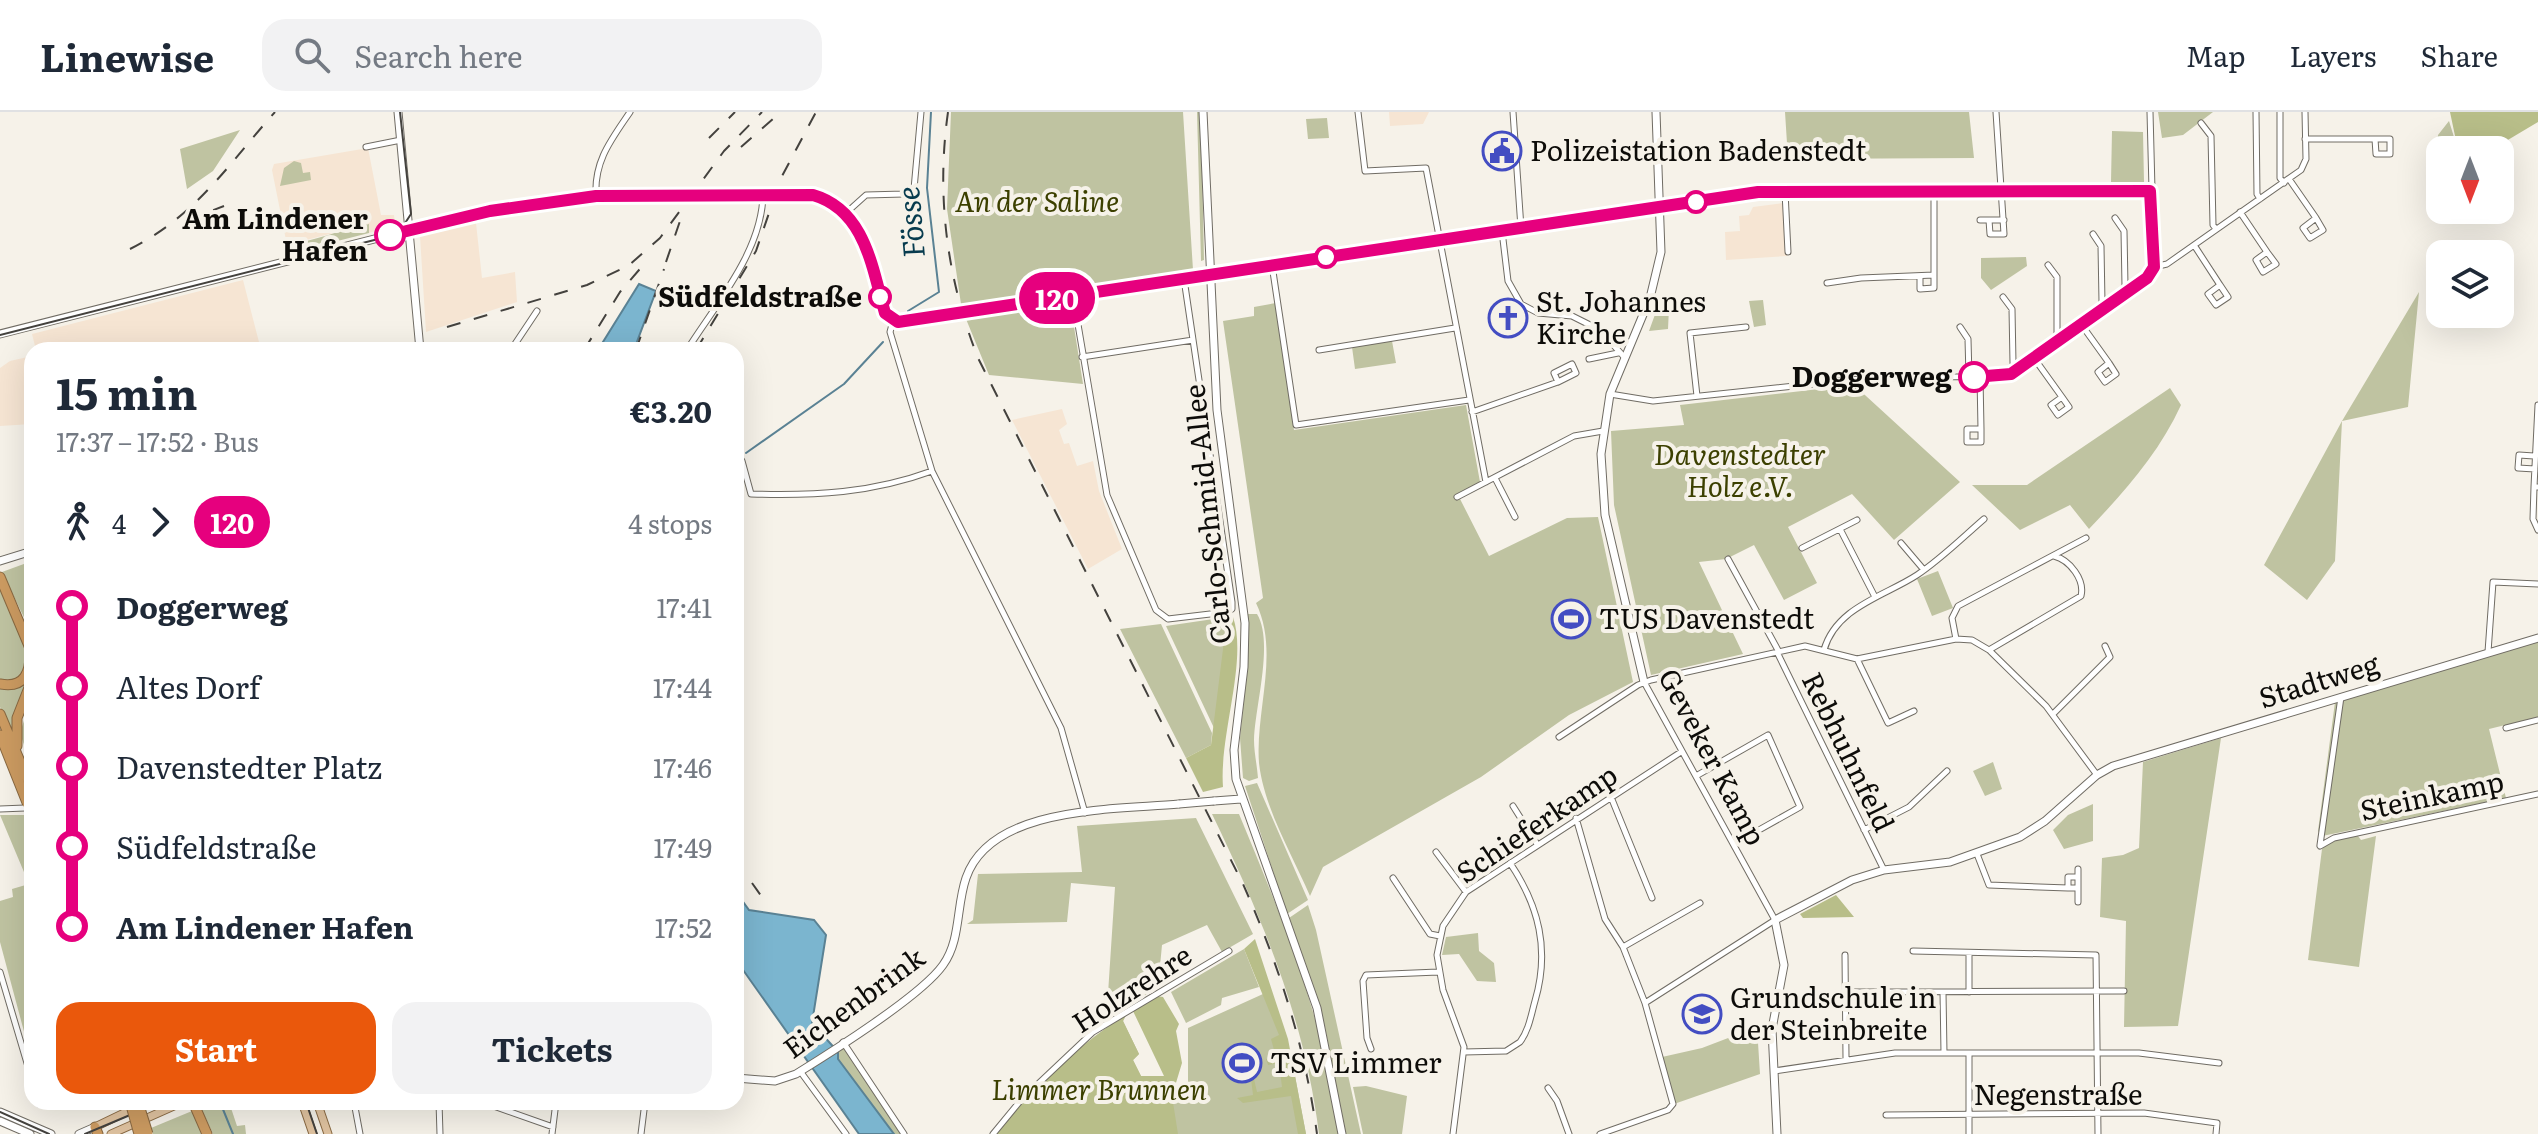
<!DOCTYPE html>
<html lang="en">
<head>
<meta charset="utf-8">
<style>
  body { margin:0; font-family:Literata,serif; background:#f2f2f3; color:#1f2937; height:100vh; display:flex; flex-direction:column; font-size:30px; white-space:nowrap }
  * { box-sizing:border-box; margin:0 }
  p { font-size:26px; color:#747a83 }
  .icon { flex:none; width:44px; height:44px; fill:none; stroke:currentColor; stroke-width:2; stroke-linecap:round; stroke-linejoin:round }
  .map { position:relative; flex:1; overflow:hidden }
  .drawer { position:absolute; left:24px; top:230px; width:720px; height:768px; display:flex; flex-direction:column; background:#fff; border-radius:24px; box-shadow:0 8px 32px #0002 }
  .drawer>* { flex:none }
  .badge { padding:0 16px; border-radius:26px; font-size:28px; line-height:52px }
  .needle { width:52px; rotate:180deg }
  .tools { position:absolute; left:2426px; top:24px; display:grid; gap:16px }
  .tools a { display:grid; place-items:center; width:88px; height:88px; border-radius:16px; background:#fff; box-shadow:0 8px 32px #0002; font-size:40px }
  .map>.badge { position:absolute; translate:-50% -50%; box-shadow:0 0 0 4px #fff }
  .legs { display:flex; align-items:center; gap:12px; height:88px; padding:0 32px; font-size:26px }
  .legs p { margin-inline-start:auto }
  .headline { display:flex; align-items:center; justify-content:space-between; height:136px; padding:0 32px }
  h1 { font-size:44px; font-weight:700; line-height:60px }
  .primary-button { display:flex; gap:16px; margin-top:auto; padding:16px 32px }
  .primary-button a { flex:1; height:92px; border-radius:24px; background:#ea580c; color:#fff; font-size:32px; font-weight:700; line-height:92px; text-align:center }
  .primary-button a+a { background:#f2f2f3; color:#1f2937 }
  ul { padding:0 32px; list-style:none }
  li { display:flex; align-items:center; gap:28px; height:80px; font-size:30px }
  li i { display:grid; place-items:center; width:12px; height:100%; margin:0 10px; background:currentColor }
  li i::after { content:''; width:20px; height:20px; margin:-10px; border:6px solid; border-radius:50%; background:#fff }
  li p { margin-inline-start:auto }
  li:first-child i { background:linear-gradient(#0000 50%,currentColor 0) }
  li:last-child i { background:linear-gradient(currentColor 50%,#0000 0) }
  header { display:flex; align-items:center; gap:48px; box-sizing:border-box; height:112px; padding:0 40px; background:#fff; border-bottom:2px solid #e0e1e3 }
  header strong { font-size:38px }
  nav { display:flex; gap:44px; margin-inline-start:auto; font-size:28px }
  .search { width:560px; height:72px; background:#f2f2f3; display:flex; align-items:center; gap:20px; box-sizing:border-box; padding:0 28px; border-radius:24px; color:#747a83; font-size:30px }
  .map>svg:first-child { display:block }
</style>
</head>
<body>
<header>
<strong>Linewise</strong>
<div class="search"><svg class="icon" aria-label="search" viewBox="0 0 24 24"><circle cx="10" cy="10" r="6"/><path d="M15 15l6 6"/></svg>Search here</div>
<nav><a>Map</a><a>Layers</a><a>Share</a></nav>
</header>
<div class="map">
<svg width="2538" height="1022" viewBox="0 0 2538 1022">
  <rect width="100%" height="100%" fill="#f6f2e9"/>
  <path fill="#f6e5d3" d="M1389,0H1429L1423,12L1390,14Z
    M368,36L381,103H394L395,112L369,121L368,112L287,133L272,58L274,52Z
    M1783,91L1787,144L1726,148L1725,120L1740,119L1739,104L1749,103L1753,95Z
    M476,111L482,166L515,160L517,190L426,220L420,124Z
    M243,168L261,238H36L32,222Z
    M32,244V312L0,314V256L10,249Z
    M1062,297L1067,312L1059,318L1064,332L1069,331L1077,354L1093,349L1099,379L1122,437L1088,457L1012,308Z"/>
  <path fill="#bfc3a1" d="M951,0H1183L1193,158L961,192L947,97Z
    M1197,0H1201L1204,148L1201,149Z
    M1785,0H1969L1974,46L1788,47Z
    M2158,0H2213L2183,23L2162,26Z
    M1327,6L1329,26L1308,27L1306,7Z
    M2449,9L2458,38H2440V82L2434,88L2438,23Z
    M240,18L213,59L187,77L180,37Z
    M2112,19L2143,20L2144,70H2111Z
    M294,49L301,51L303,61L310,60L311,68L280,74L284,56Z
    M369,112V121L298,139L293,136L292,132C322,127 338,118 369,112Z
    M2026,145L2027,154L1991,178L1981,166V146Z
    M2419,180L2408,295L2342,309L2335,449L2307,488L2264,453L2342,309Z
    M1763,188L1766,213L1754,215L1749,189Z
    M1066,191L1072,202L1083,272L989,263L966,207Z
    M1276,191L1294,318L1466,293L1480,370L1458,383L1489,444L1567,406L1598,405L1633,570L1569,603L1481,665L1323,755L1310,784C1292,742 1264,696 1259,651C1255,598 1280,541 1256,491L1263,486L1223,209L1254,204V195Z
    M1669,196L1668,217L1649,219L1657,197Z
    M1392,229L1396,251L1355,257L1352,235Z
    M1854,273L1960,370L1894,428L1852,382L1788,415L1817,471L1784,488L1754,433L1726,447L1699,450L1743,542L1651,563L1614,393L1611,319L1684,313L1680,293Z
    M2170,276L2181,293C2159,341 2125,379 2089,417L2070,393L2020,418L1972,373H2027Z
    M32,449V522L2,460Z
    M1938,459L1953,496L1932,504L1917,467Z
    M0,465L30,535L26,565L0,571Z
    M1248,502H1257C1274,530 1255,594 1254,628C1254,640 1257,653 1258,666L1249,669L1243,666L1240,626L1248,546Z
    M1227,505L1217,609L1214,616L1166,514Z
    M1161,512L1212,621L1211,633L1186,646L1120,517Z
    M2538,530V605L2489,617L2506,686L2337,721L2322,724L2318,719L2335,590Z
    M28,569L11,618L0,595V574Z
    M32,584V657L20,621Z
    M2221,626L2178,914L2124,915L2126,809L2100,805L2102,746L2123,743L2139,736L2143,650Z
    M1993,650L2002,677L1985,684L1973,659Z
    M1257,671L1308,788L1287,802L1245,674Z
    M2093,692V729L2064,737L2053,718L2068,703Z
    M1212,702H1239C1282,806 1326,910 1338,1022H1319C1305,907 1262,806 1212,702Z
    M0,703H27L32,716V928L26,927L0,830V789L13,785L12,777L29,772Z
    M1196,706L1253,822L1222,840L1207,813L1162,833L1158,875L1123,897H1107L1115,775L1071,771L1067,810L967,812L973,808L978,762L1082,760L1077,714Z
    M2358,724L2361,728L2376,724L2359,855L2308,848L2322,737L2330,729Z
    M1308,793L1316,818L1361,1022H1345L1325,915L1289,806Z
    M1478,821L1479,839L1494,851L1496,870L1477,869L1459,842L1442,843L1446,825Z
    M1244,837L1259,875L1222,886L1221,893L1186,911L1171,880Z
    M1263,882L1292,948L1306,1022H995C1034,977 1075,935 1126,903L1123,909L1139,942L1133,948L1141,964H1165L1173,988L1188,985V916Z
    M1708,888L1715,898L1698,909L1691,899Z
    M1757,915L1760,962L1674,992L1662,945L1702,936Z
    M846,934L904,1022H894L838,947V940Z
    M1366,974L1407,984L1402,1022H1363L1353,975Z
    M210,990H229L237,1014L245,1013L246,1022H213L200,994Z
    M192,999L202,1022H153L151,1016Z"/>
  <path fill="#b8be89" d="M2450,0H2538V10L2491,38H2458Z
    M1227,505H1233C1248,549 1219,623 1223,675L1203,680L1186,646L1211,633Z
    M1836,783L1854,805L1803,806L1800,802Z
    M1255,827L1288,927L1306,1022H1298L1291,984L1243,991L1237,986L1253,983L1251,967H1254L1257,980L1282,975L1279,951L1268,953L1266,947L1276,945L1271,927L1279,923L1244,837Z
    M1157,884L1163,885L1179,912L1176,919L1182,951L1172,984L1178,1022H995C1033,977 1076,934 1126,903L1123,909L1139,942L1133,948L1141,964H1164L1133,899Z"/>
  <path fill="#7bb5cf" stroke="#5a8294" stroke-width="2" d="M639,172L656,179L635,235L633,238H598Z
    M736,780L749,798L814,808L826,823L812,911L838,940V947L894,1022H859L736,848Z"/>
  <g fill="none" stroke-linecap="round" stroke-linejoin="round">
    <path stroke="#5a8294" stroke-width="2" d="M908,199L939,180L927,76L931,0
      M746,341L844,272L883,230
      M220,990L233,1022"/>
    <defs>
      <path id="street" d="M1358,0L1365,59L1426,56L1486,370
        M1513,0L1521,116
        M2150,0L2154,155
        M2256,0L2257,82L2260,87
        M2280,0V66L2284,71
        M2201,11L2211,24L2213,113L2216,117
        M2305,27H2375L2376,42H2390V27H2375
        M366,35L401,28
        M2289,67L2316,106L2303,116L2310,126L2323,118L2316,106
        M1785,80L1788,140
        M596,84C594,49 611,28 630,0
        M1661,95L1774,80L2150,79
        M2240,100L2267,140L2256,148L2263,160L2276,152L2267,140
        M846,101L866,83L904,82L914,77L921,0
        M2115,106L2124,119L2125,174L2128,179
        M1980,108H2004
        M1989,108L1990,122H2004L1996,0
        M1502,119L1508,169L1521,192L1538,201L1572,204L1600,218L1625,246
        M2093,122L2101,134L2102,190L2106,195
        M2194,133L2220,173L2208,182L2216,193L2228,185L2220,173
        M1272,153L1296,313L1469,288
        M2048,153L2057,165V221L2061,226
        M1920,164V177L1934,176V79
        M1827,171L1861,166L1934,163
        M1073,183L1107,383L1156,498L1168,507L1227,500L1232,497V490L1184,167
        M2003,185L2012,197L2013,251L2018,257
        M893,209L890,220L932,359L1061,616L1085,701
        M2081,212L2109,251L2098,260L2105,270L2116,262L2109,251
        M1960,215L1968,227L1969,265
        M511,238L537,199
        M687,238C716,192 763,138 763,81
        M1319,238L1455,216
        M1082,245L1193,228
        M2034,246L2062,285L2051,293L2058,303L2069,295L2062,285
        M1589,247L1618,241
        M1980,265L1981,317H1967V330H1981V317
        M1610,282L1653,289L1869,266L2004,264L2147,166L2154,155L2167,152L2301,58L2306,47L2305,0
        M1697,284L1690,221L1746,215
        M2538,293L2534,375H2538
        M1472,300L1558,270L1554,261L1572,252L1576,261L1558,270
        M736,340L742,349L751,382C815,384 872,381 932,359
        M2534,344L2519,343L2518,356L2535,357
        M1495,366L1515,405
        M2534,375L2533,407L2538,418
        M1457,385L1574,324L1603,319
        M1840,417L1875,485
        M1901,431L1924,458
        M1802,436L1857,408
        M1728,447L1779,540
        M1956,527L1952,506L1958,494L2086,426
        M1824,538C1836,495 1885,484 1917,463C1941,447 1962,426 1984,407
        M1989,538L2081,484C2085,468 2070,448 2054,444
        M1777,540L1884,758
        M2488,540L2493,470L2538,472
        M1857,547L1888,611L1914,599
        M1644,570L1775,808L1645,891
        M2053,602L2110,545L2105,534
        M2506,616L2538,608
        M1559,625L1638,573L1651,568L1805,534L1857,547L1956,527L1972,528L1989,538L2046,594L2097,663
        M1696,664L1768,623L1800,695L1734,732
        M1611,685L1652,786
        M1513,694L1537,732
        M0,697L25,696
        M1576,706L1605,807L1623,835L1645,891L1673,992L1668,998L1600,1022
        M1864,718L1909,695L1947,659
        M2320,733L2341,585
        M2320,734L2334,726L2538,682
        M1436,740L1466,780
        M1977,742L1989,773L2068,776H2078V765H2068V776
        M2078,765V757
        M1393,766L1430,822L1440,824
        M2078,776V790
        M1623,835L1700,791
        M1913,839L2096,843L2098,1022
        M1845,843L1846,946
        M0,860L32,968
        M1845,880L2124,879
        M1943,880L1944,941
        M1969,880V842
        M843,930L904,1022
        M1371,937L1367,926L1363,869L1366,863L1438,860
        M1464,940L1506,939L1520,930C1529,918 1531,903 1535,889C1550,838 1539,794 1510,751
        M800,959L846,1022
        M1774,959L1895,941H2139L2219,951
        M1548,976L1557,989L1569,1022
        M38,990L39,992
        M354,990L360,1022
        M439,990L440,1022
        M482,990L553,1015
        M1886,1003L2144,1001L2217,1011L2216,1022
        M552,1022L556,990
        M641,1022L645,990
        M993,1022L1021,988L1093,920L1229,839
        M1453,1022L1464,935L1443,878L1437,843L1443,814L1466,780L1681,640
        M1969,1022V941"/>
      <path id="secondary" d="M398,0L420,238
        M1203,0L1217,298L1245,511L1244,555L1234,638L1236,667L1317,896L1342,1022
        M0,222L469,103L589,85L659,81L801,82L836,92L859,119L885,201L898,210L1661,95
        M0,449L32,439
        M1644,570L1605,403L1601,342L1610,282L1650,186L1661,140L1656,0
        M1214,689L1241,687
        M736,966L775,969L796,962C830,941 922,883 943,853C961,828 956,795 966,766C991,693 1116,698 1179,692
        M0,1000L51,1022
        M0,1009L30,1022
        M79,1022L95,1015
        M1777,1022L1772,917L1784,853L1775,808L1852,768L1884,758L1950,750L2020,725L2045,709L2097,663L2113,654L2538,526"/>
      <path id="primary" d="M302,990L313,1022
        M317,990L328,1022
        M95,1015L147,990
        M111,1022L183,990"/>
      <path id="highway" d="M0,465L32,541
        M0,572C25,577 31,559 30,538
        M0,602L32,678
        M0,623L32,703
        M17,634V606L32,568
        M193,990L207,1022
        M95,1015L98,1022"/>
    </defs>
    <use href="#street" stroke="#706c64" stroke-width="7"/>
    <use href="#secondary" stroke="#706c64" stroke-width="9"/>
    <use href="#primary" stroke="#896942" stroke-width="9"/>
    <use href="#highway" stroke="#896942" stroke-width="11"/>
    <use href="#street" stroke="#fff" stroke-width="5"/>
    <use href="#secondary" stroke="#fff" stroke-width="7"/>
    <use href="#primary" stroke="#e0c3a0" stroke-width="7"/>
    <use href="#highway" stroke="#cc9b61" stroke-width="9"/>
    <path stroke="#44423e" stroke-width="2" d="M0,223L398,122L411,102L400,0
      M306,990L317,1022
      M0,1000L49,1022
      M85,1022L161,990"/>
    <path stroke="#44423e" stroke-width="2" stroke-dasharray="14 14" stroke-linecap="butt" d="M948,0C936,85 947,167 978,246L1243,772C1279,853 1305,934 1317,1022
      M709,26L735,0
      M741,35L781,0
      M187,108L224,94
      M130,137C197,103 226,55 275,0
      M666,150L680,109
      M447,215L587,173L628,154L660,126L724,39L762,0
      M584,238L620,180L645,151
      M636,238L664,157
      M696,238L756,139L781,66L816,0
      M752,771L764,788"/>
    <defs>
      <path id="secondary-bridge" d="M1179,692L1214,689"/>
      <path id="highway-bridge" d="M130,990L139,1022
        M138,990L148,1022"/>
    </defs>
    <use href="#secondary-bridge" stroke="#706c64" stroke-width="9" stroke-linecap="butt"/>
    <use href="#highway-bridge" stroke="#896942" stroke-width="11" stroke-linecap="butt"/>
    <use href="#secondary-bridge" stroke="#fff" stroke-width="7"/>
    <use href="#highway-bridge" stroke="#cc9b61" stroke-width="9"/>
  </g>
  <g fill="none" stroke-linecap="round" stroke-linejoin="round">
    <defs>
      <path id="line-1" d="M390,123L490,99L596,84L813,83C865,98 872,155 885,201L898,210L1758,80L2150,79L2154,155L2147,166L2011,262L1974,265"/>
    </defs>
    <use href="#line-1" stroke="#fff" stroke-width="18"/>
    <use href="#line-1" stroke="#e6007e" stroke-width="12"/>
  </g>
  <defs>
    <symbol id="civic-ring" viewBox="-11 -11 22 22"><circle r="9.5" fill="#f6f2e9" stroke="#434dc2" stroke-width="1.5"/><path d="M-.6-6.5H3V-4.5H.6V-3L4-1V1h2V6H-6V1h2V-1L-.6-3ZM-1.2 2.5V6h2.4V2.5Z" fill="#434dc2"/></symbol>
    <symbol id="church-ring" viewBox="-11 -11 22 22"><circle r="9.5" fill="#f6f2e9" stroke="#434dc2" stroke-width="1.5"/><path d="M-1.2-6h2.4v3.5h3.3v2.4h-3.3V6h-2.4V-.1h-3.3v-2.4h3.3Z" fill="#434dc2"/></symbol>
    <symbol id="stadium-ring" viewBox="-11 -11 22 22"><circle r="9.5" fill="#f6f2e9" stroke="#434dc2" stroke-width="1.5"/><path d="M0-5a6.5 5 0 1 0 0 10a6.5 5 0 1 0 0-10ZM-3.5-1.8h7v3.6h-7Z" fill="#434dc2"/></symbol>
    <symbol id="school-ring" viewBox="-11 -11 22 22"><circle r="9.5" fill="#f6f2e9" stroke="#434dc2" stroke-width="1.5"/><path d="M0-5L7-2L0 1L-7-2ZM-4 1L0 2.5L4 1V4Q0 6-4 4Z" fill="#434dc2"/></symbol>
  </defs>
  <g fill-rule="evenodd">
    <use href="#civic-ring" x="1480" y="17" width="44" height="44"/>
    <use href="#church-ring" x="1486" y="184" width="44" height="44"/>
    <use href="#stadium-ring" x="1549" y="485" width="44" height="44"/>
    <use href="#school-ring" x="1680" y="880" width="44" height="44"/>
    <use href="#stadium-ring" x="1220" y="929" width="44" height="44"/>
  </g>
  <g fill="#fff" stroke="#e6007e" stroke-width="4">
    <circle cx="1696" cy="90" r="10"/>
    <circle cx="390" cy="123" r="14"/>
    <circle cx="1326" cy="145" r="10"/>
    <circle cx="880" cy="185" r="10"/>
    <circle cx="1974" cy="265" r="14"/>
  </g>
  <g text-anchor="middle" stroke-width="8" stroke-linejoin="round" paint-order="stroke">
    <g font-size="28" fill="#0d0c09" stroke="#f6f2e9" text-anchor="start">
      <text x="1530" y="49">Polizeistation Badenstedt</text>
      <text x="1536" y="200">St. Johannes<tspan x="1536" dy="32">Kirche</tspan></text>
      <text x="1599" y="517">TUS Davenstedt</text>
      <text x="1730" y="896">Grundschule in<tspan x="1730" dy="32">der Steinbreite</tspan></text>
      <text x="1270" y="961">TSV Limmer</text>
    </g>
    <g font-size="28" font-style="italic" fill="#3c4000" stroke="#f6f2e9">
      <text x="1037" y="100">An der Saline</text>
      <text x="1740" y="353">Davenstedter<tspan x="1740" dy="32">Holz e.V.</tspan></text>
      <text x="1099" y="988">Limmer Brunnen</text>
    </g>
    <g font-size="28" font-weight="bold" fill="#0d0c09" stroke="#f6f2e9" text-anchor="end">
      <text x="368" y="117">Am Lindener<tspan x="368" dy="32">Hafen</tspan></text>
      <text x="862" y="195">Südfeldstraße</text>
      <text x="1952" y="275">Doggerweg</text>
    </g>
    <g font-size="28" fill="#0d0c09" stroke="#f6f2e9">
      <text transform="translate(1208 402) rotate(-96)" y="10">Carlo-Schmid-Allee</text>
      <text transform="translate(2319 569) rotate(-17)" y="10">Stadtweg</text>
      <text transform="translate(1848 640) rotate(64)" y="10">Rebhuhnfeld</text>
      <text transform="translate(1712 645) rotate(62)" y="10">Geveker Kamp</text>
      <text transform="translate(2432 684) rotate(-12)" y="10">Steinkamp</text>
      <text transform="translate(1537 712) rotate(-34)" y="10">Schieferkamp</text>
      <text transform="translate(1132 877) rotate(-33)" y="10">Holzrehre</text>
      <text transform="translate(854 891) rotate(-36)" y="10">Eichenbrink</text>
      <text x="2058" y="993">Negenstraße</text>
    </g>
    <g font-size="30" font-style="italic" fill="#073b4e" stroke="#f6f2e9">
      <text transform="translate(912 110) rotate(-95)" y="10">Fösse</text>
    </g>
  </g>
</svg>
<div class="tools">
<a><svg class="needle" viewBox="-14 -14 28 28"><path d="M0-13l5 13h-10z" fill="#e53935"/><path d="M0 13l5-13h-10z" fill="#747a83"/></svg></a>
<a><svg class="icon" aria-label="layers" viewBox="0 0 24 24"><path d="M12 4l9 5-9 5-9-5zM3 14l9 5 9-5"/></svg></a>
</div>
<b class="badge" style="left:1057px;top:186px;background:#e6007e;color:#fff">120</b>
<section class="drawer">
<div class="headline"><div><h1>15 min</h1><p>17:37 – 17:52 · Bus</p></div><b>€3.20</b></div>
<div class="legs"><svg class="icon" aria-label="walk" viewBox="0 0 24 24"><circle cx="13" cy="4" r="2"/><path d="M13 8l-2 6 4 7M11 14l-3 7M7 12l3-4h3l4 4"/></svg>4<svg class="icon" aria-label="forward" viewBox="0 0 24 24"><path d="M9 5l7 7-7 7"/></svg><b class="badge" style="background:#e6007e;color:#fff">120</b><p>4 stops</p></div>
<ul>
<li><i style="color:#e6007e"></i><b>Doggerweg</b><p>17:41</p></li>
<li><i style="color:#e6007e"></i><span>Altes Dorf</span><p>17:44</p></li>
<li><i style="color:#e6007e"></i><span>Davenstedter Platz</span><p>17:46</p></li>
<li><i style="color:#e6007e"></i><span>Südfeldstraße</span><p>17:49</p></li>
<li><i style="color:#e6007e"></i><b>Am Lindener Hafen</b><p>17:52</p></li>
</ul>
<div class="primary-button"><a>Start</a><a>Tickets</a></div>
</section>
</div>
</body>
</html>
